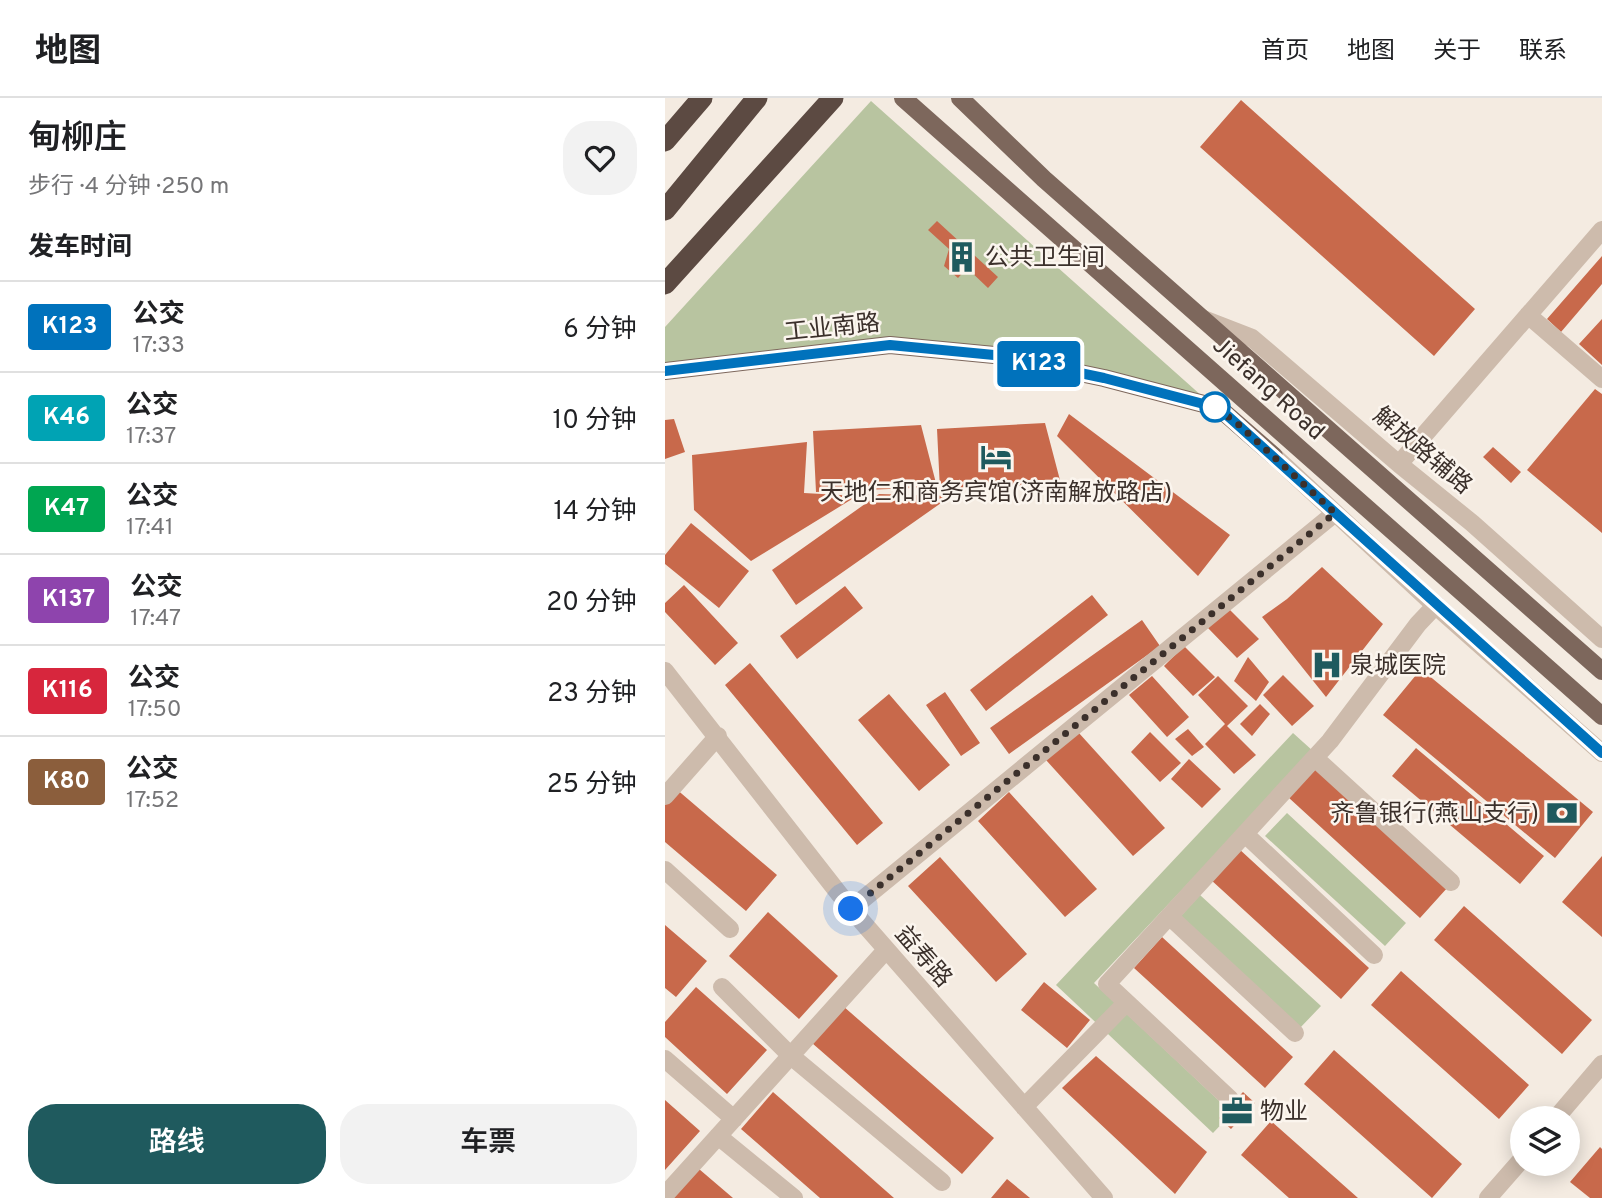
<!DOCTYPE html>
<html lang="zh">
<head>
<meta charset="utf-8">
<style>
  body { margin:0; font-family:Overpass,"Noto Sans SC",sans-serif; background:#f2f2f2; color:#202124; height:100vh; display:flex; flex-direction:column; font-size:26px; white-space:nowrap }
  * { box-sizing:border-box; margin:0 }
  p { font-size:23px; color:#757577 }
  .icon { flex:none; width:38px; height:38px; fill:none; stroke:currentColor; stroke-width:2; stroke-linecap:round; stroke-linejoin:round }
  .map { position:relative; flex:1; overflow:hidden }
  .panel { display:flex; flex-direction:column; background:#fff; width:665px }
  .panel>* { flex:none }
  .badge { padding:0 14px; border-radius:5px; font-size:24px; line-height:46px }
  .fabs { position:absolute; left:845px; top:1008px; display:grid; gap:14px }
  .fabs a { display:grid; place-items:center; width:70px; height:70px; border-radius:50%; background:#fff; box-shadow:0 4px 18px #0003; font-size:35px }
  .you { position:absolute; width:35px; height:35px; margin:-18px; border:5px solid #fff; border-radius:50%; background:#1a73e8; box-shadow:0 0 0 10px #1a73e833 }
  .map>.badge { position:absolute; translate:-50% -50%; box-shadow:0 0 0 4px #fff }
  h2 { padding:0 28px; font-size:26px; line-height:63px }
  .round { display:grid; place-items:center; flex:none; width:74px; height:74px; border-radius:28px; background:#f2f2f2 }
  .overview { display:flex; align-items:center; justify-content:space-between; height:119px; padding:0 28px }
  h1 { font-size:33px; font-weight:600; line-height:52px }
  .button { display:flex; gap:14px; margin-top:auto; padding:14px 28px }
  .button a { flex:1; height:80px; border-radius:28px; background:#1f5a5e; color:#fff; font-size:28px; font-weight:600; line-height:80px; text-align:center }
  .button a+a { background:#f2f2f2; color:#202124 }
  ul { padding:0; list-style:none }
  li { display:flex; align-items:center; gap:21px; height:91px; padding:0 28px; border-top:2px solid #e0e0e0 }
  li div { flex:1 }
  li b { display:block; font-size:26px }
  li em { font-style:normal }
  li .badge { min-width:77px; font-weight:700; text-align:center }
  header { display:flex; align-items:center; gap:42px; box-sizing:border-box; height:98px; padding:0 35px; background:#fff; border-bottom:2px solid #e0e0e0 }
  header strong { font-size:33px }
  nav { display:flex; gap:38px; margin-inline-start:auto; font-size:24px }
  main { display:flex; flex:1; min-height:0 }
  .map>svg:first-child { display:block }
</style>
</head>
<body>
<header>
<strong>地图</strong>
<nav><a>首页</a><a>地图</a><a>关于</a><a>联系</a></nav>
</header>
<main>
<section class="panel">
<div class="overview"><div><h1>甸柳庄</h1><p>步行 · 4 分钟 · 250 m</p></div><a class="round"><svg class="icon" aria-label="heart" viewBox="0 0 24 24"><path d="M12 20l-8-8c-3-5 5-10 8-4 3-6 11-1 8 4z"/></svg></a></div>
<h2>发车时间</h2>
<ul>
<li><span class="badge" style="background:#0072bc;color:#fff">K123</span><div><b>公交</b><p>17:33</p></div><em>6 分钟</em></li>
<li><span class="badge" style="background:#00a3b4;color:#fff">K46</span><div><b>公交</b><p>17:37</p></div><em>10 分钟</em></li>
<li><span class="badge" style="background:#00a651;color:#fff">K47</span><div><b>公交</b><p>17:41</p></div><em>14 分钟</em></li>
<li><span class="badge" style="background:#8e44ad;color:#fff">K137</span><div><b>公交</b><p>17:47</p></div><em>20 分钟</em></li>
<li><span class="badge" style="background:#d7263d;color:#fff">K116</span><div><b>公交</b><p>17:50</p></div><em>23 分钟</em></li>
<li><span class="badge" style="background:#8b5e3c;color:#fff">K80</span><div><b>公交</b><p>17:52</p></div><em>25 分钟</em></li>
</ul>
<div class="button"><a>路线</a><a>车票</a></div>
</section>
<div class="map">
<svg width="937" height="1100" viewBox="0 0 937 1100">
  <rect width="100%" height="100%" fill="#f4ebe1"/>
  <path fill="#b8c4a0" d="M206,3L538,299L226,244L0,271V229Z
    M628,635L648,653L429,885L567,1015L548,1035L391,887Z
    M622,715L741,825L720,848L600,738Z
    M535,797L656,908L634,931L514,820Z"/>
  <path fill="#c8694b" d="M576,2L810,211L769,258L535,49Z
    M272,123L333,179L323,190L302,170L293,180L279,168L284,151L263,132Z
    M937,158V186L896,234L882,221Z
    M937,221V267L914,246Z
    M930,291L937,296V435L862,372Z
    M404,316L565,437L533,478L392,338Z
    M9,321L20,354L0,361V322Z
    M380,325L396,386L275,392L272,331Z
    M256,327L272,389L151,394L148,333Z
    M142,344L139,395L192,398L86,463L29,412L27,357Z
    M828,349L856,374L846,385L818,359Z
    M214,396L286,398L131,507L107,472Z
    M26,425L84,473L54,510L0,466V457Z
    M657,469L718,526L661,599L597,519L622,501Z
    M19,487L73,545L50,567L0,514V505Z
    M180,488L198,510L132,561L115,538Z
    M427,497L443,517L321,613L305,592Z
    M563,510L594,541L572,560L543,530Z
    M477,522L495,548L344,656L325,630Z
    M519,548L550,579L528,598L499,568Z
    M583,559L604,584L591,603L569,583Z
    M85,565L218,725L192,747L60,587Z
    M756,571L928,714L890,760L718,617Z
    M618,577L649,608L627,628L598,597Z
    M487,578L524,619L502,639L464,597Z
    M553,578L583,608L562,628L591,657L569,676L540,646L560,626L533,597Z
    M280,594L315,645L296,658L261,607Z
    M224,596L285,667L254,693L193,622Z
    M595,606L605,616L587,638L575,626Z
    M523,631L539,649L527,658L510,641Z
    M413,634L500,730L468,758L381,662Z
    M485,634L516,665L495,684L466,654Z
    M751,650L879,758L855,786L727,678Z
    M524,661L556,691L537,710L506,681Z
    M651,669L783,789L755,820L623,699Z
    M10,690L112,777L81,813L0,744V703Z
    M344,694L432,791L400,819L313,723Z
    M573,750L704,870L676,901L545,781Z
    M937,758V839L897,804Z
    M275,759L362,856L331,884L243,788Z
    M799,808L927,922L897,956L769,842Z
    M103,814L173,878L134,921L64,858Z
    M0,827L42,863L11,899L0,890Z
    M497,839L628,959L600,990L469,870Z
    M736,873L864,987L834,1021L706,907Z
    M379,884L425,922L402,950L356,912Z
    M31,889L102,952L62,996L0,939V924Z
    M178,908L329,1040L297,1076L147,945Z
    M669,952L797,1066L767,1100L639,986Z
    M431,958L542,1054L510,1096L397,990Z
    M108,994L229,1100H155L76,1031Z
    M578,994L590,1005L566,1031L554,1020Z
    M0,1002L35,1033L0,1072Z
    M606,1023L693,1100H624L576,1057Z
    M935,1049L937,1051V1100H925L905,1084Z
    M34,1071L68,1100H8Z
    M342,1081L365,1100H326Z"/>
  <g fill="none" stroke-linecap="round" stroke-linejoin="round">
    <path stroke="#cdbbac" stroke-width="18" d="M863,217L937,281
      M538,221L587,240L734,366L807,425L937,541
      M609,358L763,501L937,655
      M734,366L937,132
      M0,573L186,811L439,1100
      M650,660L786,784
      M0,698L53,638
      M580,736L709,857
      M0,772L65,831
      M186,811L670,415
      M504,818L630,935
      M57,889L126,958L277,1084
      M0,961L69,1021
      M565,1001L442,886L665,643L753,526L771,507
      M359,1009L461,905
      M891,1020L937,966
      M53,1038L129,1100
      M0,1097L221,852
      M823,1100L858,1060"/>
    <path stroke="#7d675c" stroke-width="18" d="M238,0L937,618
      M295,0L379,81L937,573
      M0,273L225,247L329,257L439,280L554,310L609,358"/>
    <path stroke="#5c4a42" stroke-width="21" d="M0,43L37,0
      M0,112L92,0
      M0,186L168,0"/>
  </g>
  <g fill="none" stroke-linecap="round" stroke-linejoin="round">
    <defs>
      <path id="line" d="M0,273L225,247L329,257L439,280L554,310L937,655"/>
    </defs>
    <use href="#line" stroke="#fff" stroke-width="16"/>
    <use href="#line" stroke="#0072bc" stroke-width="10"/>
    <path stroke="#3b302b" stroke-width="7" stroke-dasharray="0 12.6" d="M186,811L670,415L573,326L550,309"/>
  </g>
  <defs>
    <symbol id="building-bare" viewBox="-9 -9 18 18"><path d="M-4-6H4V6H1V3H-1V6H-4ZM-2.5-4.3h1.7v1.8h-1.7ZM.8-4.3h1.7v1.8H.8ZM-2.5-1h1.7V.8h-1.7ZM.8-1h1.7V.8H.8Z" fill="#1f5a5e" stroke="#fbf5ee" stroke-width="2.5" paint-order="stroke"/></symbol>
    <symbol id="hotel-bare" viewBox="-9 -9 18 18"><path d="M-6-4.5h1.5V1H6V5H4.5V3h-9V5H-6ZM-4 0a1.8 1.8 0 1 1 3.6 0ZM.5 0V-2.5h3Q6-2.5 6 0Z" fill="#1f5a5e" stroke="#fbf5ee" stroke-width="2.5" paint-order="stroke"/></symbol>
    <symbol id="hospital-bare" viewBox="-9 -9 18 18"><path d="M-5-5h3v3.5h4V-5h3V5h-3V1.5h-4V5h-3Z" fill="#1f5a5e" stroke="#fbf5ee" stroke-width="2.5" paint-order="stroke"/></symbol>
    <symbol id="bank-bare" viewBox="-9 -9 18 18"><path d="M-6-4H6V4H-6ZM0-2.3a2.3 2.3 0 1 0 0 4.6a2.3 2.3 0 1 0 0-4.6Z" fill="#1f5a5e" stroke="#fbf5ee" stroke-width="2.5" paint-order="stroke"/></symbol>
    <symbol id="office-bare" viewBox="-9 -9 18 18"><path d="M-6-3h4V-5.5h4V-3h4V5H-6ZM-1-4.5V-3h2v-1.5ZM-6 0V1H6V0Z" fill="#1f5a5e" stroke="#fbf5ee" stroke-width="2.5" paint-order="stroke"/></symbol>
  </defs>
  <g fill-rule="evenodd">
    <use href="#building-bare" x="275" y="137" width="44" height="44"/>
    <use href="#hotel-bare" x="309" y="337" width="44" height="44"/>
    <use href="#hospital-bare" x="640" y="545" width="44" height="44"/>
    <use href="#bank-bare" x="875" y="693" width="44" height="44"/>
    <use href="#office-bare" x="550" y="991" width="44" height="44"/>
  </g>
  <circle fill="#fff" stroke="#0072bc" stroke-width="3.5" cx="550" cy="309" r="14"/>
  <g text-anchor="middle" stroke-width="5" stroke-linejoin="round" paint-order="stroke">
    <g font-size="24" fill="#3b302b" stroke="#fbf5ee" text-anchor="start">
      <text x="320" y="167">公共卫生间</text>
      <text x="331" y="402" text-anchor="middle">天地仁和商务宾馆(济南解放路店)</text>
      <text x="685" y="575">泉城医院</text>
      <text x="874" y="723" text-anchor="end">齐鲁银行(燕山支行)</text>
      <text x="595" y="1021">物业</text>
    </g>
    <g font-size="24" fill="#3b302b" stroke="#fbf5ee">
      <text transform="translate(167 229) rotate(-6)" y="8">工业南路</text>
      <text transform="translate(604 290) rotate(42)" y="8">Jiefang Road</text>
      <text transform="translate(758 352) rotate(40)" y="8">解放路辅路</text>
      <text transform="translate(259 858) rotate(49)" y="8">益寿路</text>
    </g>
  </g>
</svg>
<div class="fabs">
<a><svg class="icon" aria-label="layers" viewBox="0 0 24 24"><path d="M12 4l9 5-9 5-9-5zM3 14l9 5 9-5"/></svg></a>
</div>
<div class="you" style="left:186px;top:811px"></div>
<b class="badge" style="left:374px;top:266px;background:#0072bc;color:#fff">K123</b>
</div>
</main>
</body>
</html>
